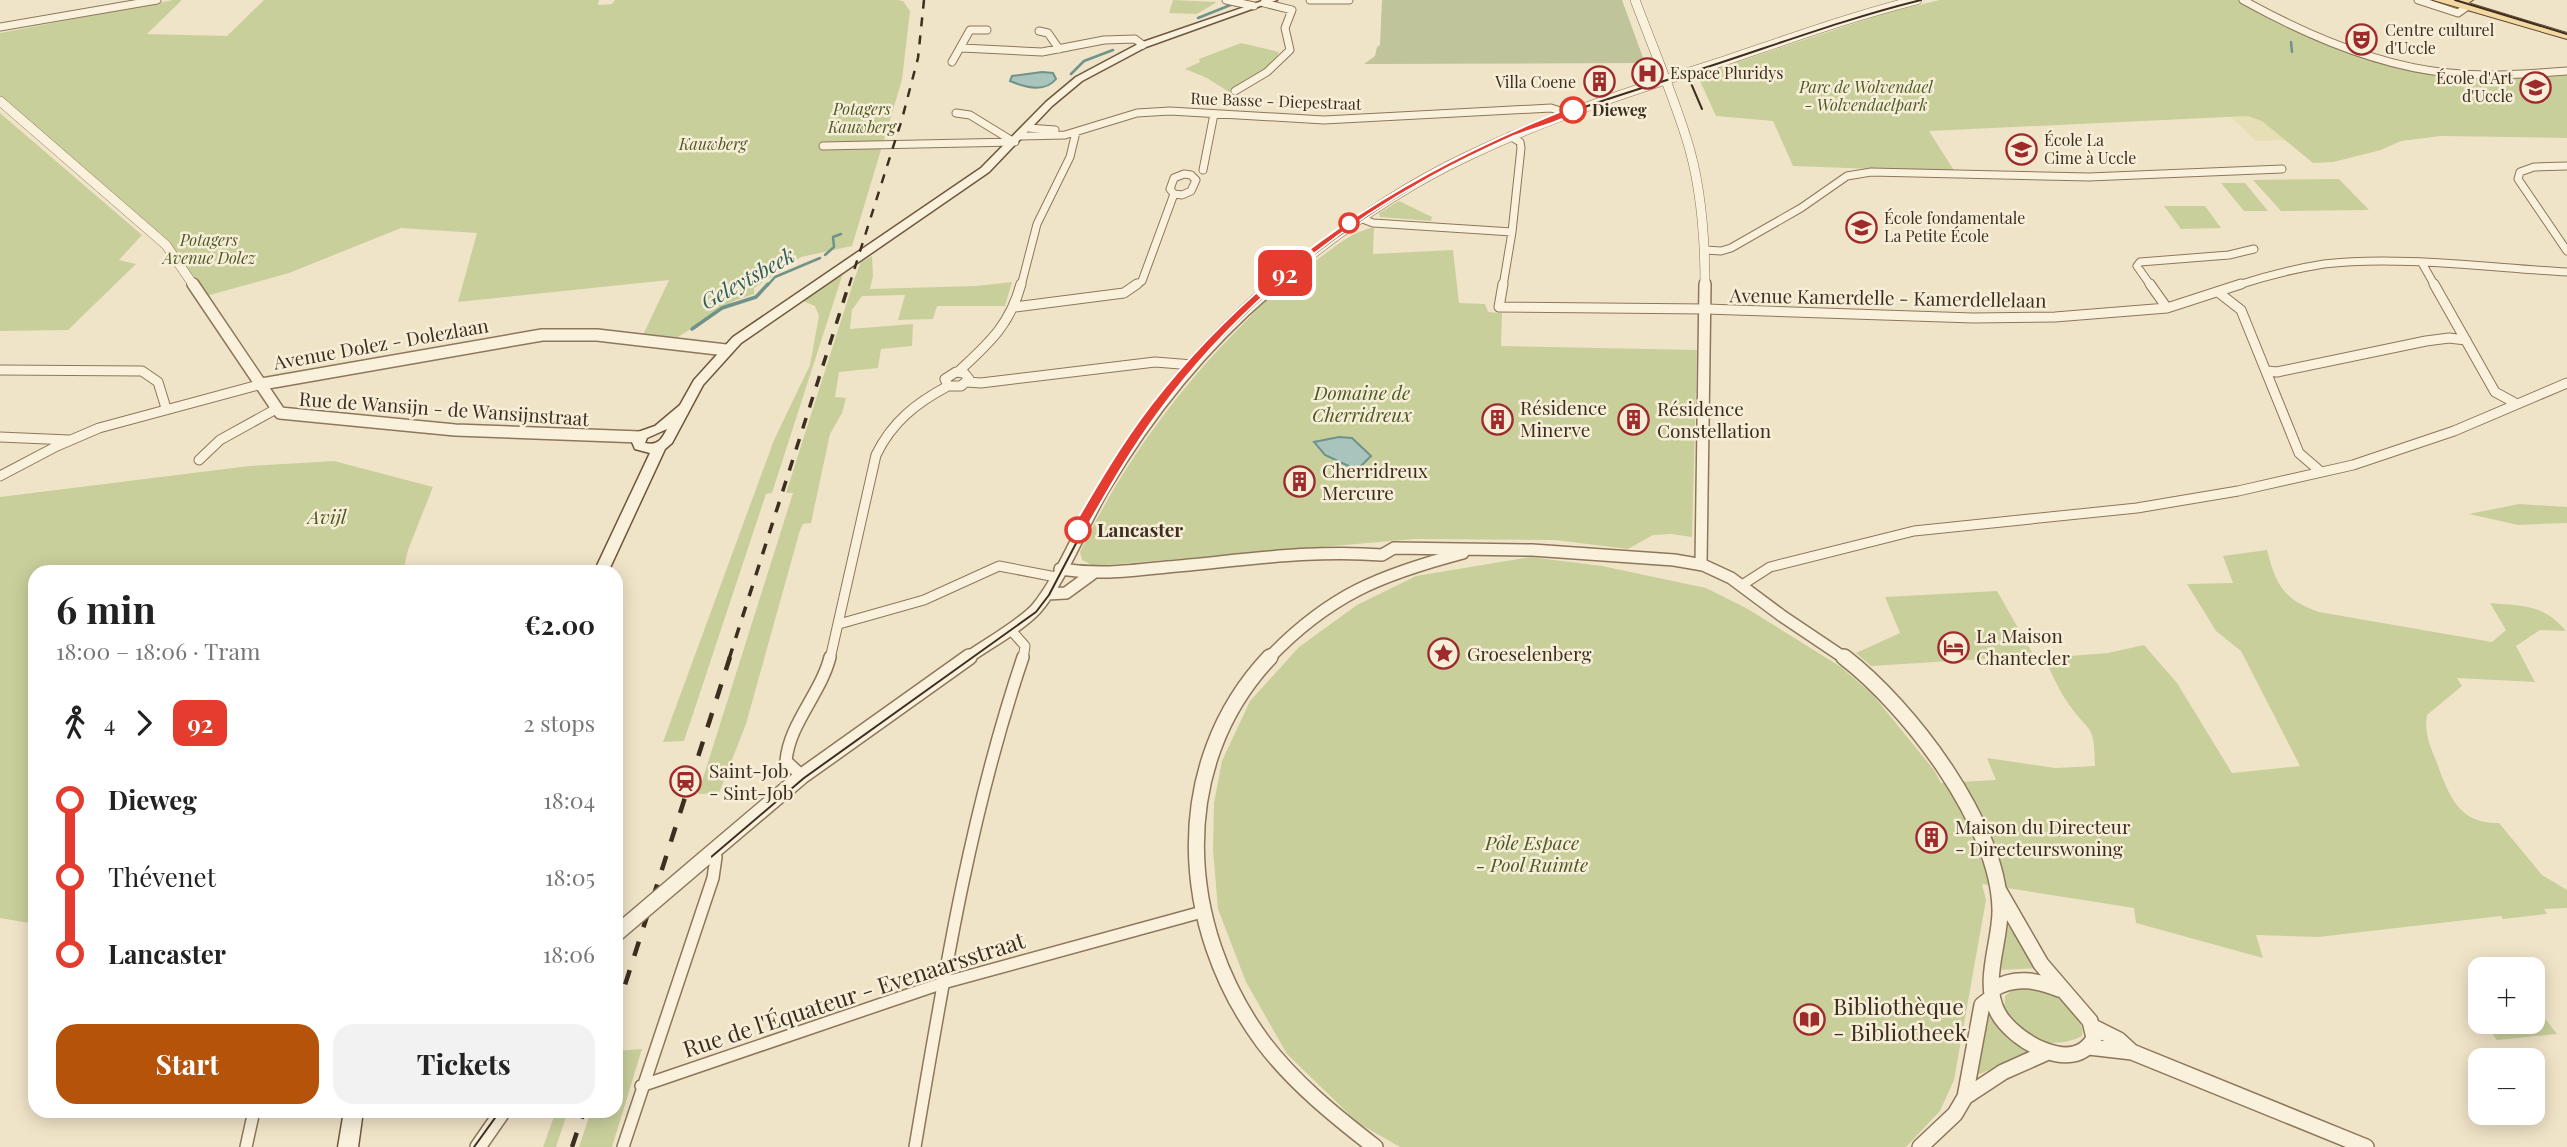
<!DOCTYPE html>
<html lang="en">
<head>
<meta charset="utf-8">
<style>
  body { margin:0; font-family:"Playfair Display",serif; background:#f2f2f2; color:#222; height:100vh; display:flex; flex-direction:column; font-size:26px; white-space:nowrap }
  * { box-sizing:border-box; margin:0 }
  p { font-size:23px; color:#767676 }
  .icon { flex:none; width:38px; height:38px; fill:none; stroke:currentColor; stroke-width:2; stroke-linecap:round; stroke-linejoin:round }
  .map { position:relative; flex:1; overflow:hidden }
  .sheet { position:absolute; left:28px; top:565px; width:595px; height:553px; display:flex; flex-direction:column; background:#fff; border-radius:21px; box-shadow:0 4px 18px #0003 }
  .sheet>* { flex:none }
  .badge { padding:0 14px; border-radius:10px; font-size:24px; line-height:46px }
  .tools { position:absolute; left:2468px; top:957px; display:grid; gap:14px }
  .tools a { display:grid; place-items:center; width:77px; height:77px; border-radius:14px; background:#fff; box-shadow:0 4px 18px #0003; font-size:35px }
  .map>.badge { position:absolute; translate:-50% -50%; box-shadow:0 0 0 4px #fff }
  .legs { display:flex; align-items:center; gap:10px; height:77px; padding:0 28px; font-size:23px }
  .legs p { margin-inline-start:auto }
  .summary { display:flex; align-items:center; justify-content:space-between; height:119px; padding:0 28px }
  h1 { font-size:38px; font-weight:700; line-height:52px }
  .button { display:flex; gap:14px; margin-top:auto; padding:14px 28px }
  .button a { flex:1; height:80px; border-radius:21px; background:#b45309; color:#fff; font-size:28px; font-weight:700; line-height:80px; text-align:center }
  .button a+a { background:#f2f2f2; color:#222 }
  ul { padding:0 28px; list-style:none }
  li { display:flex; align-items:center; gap:24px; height:77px; font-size:26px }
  li i { display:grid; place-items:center; width:10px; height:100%; margin:0 9px; background:currentColor }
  li i::after { content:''; width:18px; height:18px; margin:-9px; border:5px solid; border-radius:50%; background:#fff }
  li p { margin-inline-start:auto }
  li:first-child i { background:linear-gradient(#0000 50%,currentColor 0) }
  li:last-child i { background:linear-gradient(currentColor 50%,#0000 0) }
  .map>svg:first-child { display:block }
</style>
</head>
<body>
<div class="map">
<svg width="2567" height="1147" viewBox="0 0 2567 1147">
  <rect width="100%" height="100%" fill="#f0e4c8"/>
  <path fill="#e6deb5" d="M2248,116L2262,121L2285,140L2256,141L2231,117Z"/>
  <path fill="#c9cf9b" d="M173,0H182L147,34L227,36L264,0H599L598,5L612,4L615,0H897L903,1L910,11L902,80L852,246L801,257L754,288V294L734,301L675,339L643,335L669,280L458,302L477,233L401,228L289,273L206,296L163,236L0,96V33Z
    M1173,0L1217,2L1197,14L1169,13Z
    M1940,0H2239C2294,35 2368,64 2433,75C2477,82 2523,78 2567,75V138L2441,136L2401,141L2381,150L2333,162L2313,163L2262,121L2248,116L1929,131L1955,172L1793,166L1773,121L1716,116L1700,81L1704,73L1889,12Z
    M1241,43L1279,52C1272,72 1247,82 1229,92L1207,78L1185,69L1200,62L1199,59Z
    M0,113L142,235L119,260L136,264L68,330L0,331Z
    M2339,179L2369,210L2281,211L2253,180Z
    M2221,183H2245L2268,211H2244Z
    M1399,201L1432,217L1431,221L1380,217L1379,213Z
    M2164,206H2205L2221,228L2181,229Z
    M1374,227L1373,254L1453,250L1459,303L1485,304L1488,312L1502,313L1501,346L1697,350L1692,537L1671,534L1653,535L1628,549L1555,540L1415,539L1094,566L1082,560L1080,552C1121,467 1177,390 1243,324C1264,302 1286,280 1311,264C1333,249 1348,233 1374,227Z
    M872,256L873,276L870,289L976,286L1012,282L1005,306H937L933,319L898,320L905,295L862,296L852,310L850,329L913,324L912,346L881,349L878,368L839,372L835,397L846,398L842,413L830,434L811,523L803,524L800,530L746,724L719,793L698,794L793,493H786L855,277L861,262Z
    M843,273L772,493L766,494L684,741L663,742L774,440L810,365L819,316L815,306L803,301Z
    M334,461L433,487L408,550L403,572H35V924L0,918V497L249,466Z
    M2519,504L2567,507V523L2518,525L2469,514Z
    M2267,550C2276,585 2283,599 2319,612L2492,642L2506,630L2490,603C2524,606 2543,604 2566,631L2540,630L2516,646L2535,682L2457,678L2462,686L2427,715C2424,733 2430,746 2437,763C2449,796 2459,824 2499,823L2542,875L2567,890V908L2544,909L2547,914L2503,919L2501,916L2318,937L2256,935L2263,958L2136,923L2134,908L1982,884L1986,900L1954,1080L1940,1111L1906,1147H1400L1358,1123L1287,1054L1246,982L1218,909L1213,850L1214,803L1222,761L1250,701L1299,647L1357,605L1416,576L1530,557L1602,566L1706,588L1748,609L1841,667L1873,695L1934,770L1941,783L1996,780L1987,758L2055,768L2095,766C2095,722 2089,734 2068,703C2058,689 2052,673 2044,658L2108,653L2144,645L2177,683L2232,773L2300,766L2241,651L2216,631L2187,584L2233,583L2223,556Z
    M1997,591L2034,656L1871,666L1856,653L1900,633L1885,597Z
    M2008,926L2009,927L2038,968L1999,970Z
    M2018,985C2027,987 2038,988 2046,991C2061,997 2086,1019 2082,1036C2069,1044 2040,1046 2026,1037C2018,1031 2011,1019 2004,1011L2005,996Z
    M2532,1002L2557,1034L2497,1040L2483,1022H2532Z
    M1988,1010L2007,1036L2030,1052L1980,1074L1977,1073Z
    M642,1049L612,1147H579L591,1111H616V1051Z
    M556,1111H568L556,1147H543Z"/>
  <path fill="#bfc49a" d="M1382,0H1622L1645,63L1364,64L1375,56L1377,47L1380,45Z"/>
  <path fill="#a9c4bc" stroke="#6f938a" stroke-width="2" d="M1042,72L1053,73L1056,79C1045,93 1024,87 1010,81L1012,76Z
    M1339,437L1352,438L1371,456L1357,470L1325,455L1314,442Z"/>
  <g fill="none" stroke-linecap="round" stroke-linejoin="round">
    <path stroke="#6f938a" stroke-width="2.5" d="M1198,18L1233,4
      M2291,42L2292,52
      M1071,74L1084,61L1113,50
      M825,255L834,247L833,237L841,234
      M767,286L775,277L820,258"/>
    <path stroke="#6f938a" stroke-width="3.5" d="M692,329L722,308L756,297L768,284"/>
    <defs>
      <path id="minor-far2" d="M1226,0L1254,6
        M1310,0H1349
        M2243,0C2306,35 2377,66 2449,73C2488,77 2528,74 2567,71
        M2418,0L2458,13L2468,6
        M0,27L157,0
        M1039,31L1048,33L1059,49
        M962,48L1042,52L1104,40L1135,39L1143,45
        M952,62L970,30H987
        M1235,91L1267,72L1290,50L1285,28L1292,10L1264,3
        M956,113L970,115L1014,142
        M1028,128L1055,130
        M1020,136L1065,135L1137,113L1170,111L1324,120L1551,108L1567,113
        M823,146L1015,142
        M2567,166L2534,167L2520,172L2518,179L2567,251
        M1203,170L1214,114
        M1184,174L1191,175L1196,180L1191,191L1182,195L1174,194L1170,189L1174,178Z
        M1360,218L1373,223L1512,232
        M1705,250L1721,251L1731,248L1801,208L1847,176L1871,172L2089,177L2282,169
        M2422,263L2435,286
        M1021,286L1037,224L1070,157L1076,132
        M1135,286L1142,281L1174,194
        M1503,286L1512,232L1521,148L1520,142L1510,136
        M2151,286L2137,266L2140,262L2229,255L2254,249
        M2235,286C2265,276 2293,269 2324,264C2398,255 2492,268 2567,272"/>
      <path id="minor-far1" d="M1503,284L1499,307L1706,309L1973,318L2055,317L2167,308L2241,284
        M2150,284L2167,308
        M2434,284L2495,392L2517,404
        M2218,292L2241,310L2299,453L2321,472
        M1015,307L1124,293L1137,284
        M0,370L142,371L158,382L166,408
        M2267,371L2277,372L2426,341L2449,338L2466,340
        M956,372L964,373L969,379L961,386H948L945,379Z
        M964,373L959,371C989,343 1010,325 1021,284
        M967,382L981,383L1155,362L1193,365
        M0,437L69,440
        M199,460L220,440L276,409
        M0,476L57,446L99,428L262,384
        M1742,585L1770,567L1914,531L2137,508L2238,491L2353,465L2454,431L2567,383
        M839,624L924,600L999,566L1056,577
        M1010,629L1025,646L1023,659
        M830,659L876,455C892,422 916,403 948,386"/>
      <path id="minor" d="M802,776L786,761C789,724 821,693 830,657
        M641,1086L943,983L1202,912
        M246,1147L254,1111
        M623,1147L713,878L716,857L714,851
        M915,1147C943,982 969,817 1023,657"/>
      <path id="tertiary-far2" d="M1635,0C1652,45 1671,90 1686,137C1701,183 1705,237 1705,286
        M0,101L166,245L194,286
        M1273,286C1332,236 1396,190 1466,157C1551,116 1640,88 1730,59C1792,38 1853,16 1917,0"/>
      <path id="tertiary-far1" d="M193,284L280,413L455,430L640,437
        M262,384L542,335H597L726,350
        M1382,555L1394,548L1532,550L1674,560L1703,565L1731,578L1782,616L1846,659
        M1701,564L1705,284
        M1060,569C1099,575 1128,571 1167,567C1238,561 1311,549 1382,555
        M1047,594L1066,593L1092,574
        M966,659C987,644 1019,627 1036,609C1061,580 1083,523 1104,488C1149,412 1207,341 1275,284
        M1268,659C1329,595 1380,575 1463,553"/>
      <path id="tertiary" d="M1270,657C1168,765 1178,927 1263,1042C1294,1083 1335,1116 1375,1147
        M1844,657C1909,707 1998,823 2000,909C2001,941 1981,982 1998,1013C2013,1041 2074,1076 2094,1038L2090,1021L2041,964L1999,891
        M704,859L802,776L969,657
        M1993,989C2015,976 2036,980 2059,989
        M2093,1027L2119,1040L2132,1052L2366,1147
        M2089,1047L2132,1052
        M1965,1097L2003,1072L2048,1052
        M478,1147L503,1111
        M1920,1147L1955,1114L1965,1097L1982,1005L1991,998"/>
      <path id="secondary" d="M1265,0H1277L1146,47L1082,81L1052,106L989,172L741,343L703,385L672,443L665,449L608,572H594L650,453L635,449L632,442L638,432L655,426L680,405L694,380L733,337L981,168L1046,102L1076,77L1140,43ZM667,429C662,439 658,446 645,443L647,438Z
        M344,1111H363L358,1147H338Z"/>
      <path id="primary" d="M2433,0H2473L2468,3L2567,33V39Z"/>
    </defs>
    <use href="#minor-far2" stroke="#8d765c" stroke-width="9"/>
    <use href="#minor-far1" stroke="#8d765c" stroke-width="11"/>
    <use href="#minor" stroke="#8d765c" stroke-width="14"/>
    <use href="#tertiary-far2" stroke="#8d765c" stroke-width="10"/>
    <use href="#tertiary-far1" stroke="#8d765c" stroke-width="14"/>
    <use href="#tertiary" stroke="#8d765c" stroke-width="18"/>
    <use href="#secondary" stroke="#6f573f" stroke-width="3"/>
    <use href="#primary" stroke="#5b4430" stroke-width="2"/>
    <use href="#minor-far2" stroke="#faf1dc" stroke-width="7"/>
    <use href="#minor-far1" stroke="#faf1dc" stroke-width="9"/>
    <use href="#minor" stroke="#faf1dc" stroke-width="11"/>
    <use href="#tertiary-far2" stroke="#faf1dc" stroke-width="9"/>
    <use href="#tertiary-far1" stroke="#faf1dc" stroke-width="11"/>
    <use href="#tertiary" stroke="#faf1dc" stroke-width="15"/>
    <use href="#secondary" fill="#faf1dc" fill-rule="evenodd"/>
    <use href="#primary" fill="#f3d9a0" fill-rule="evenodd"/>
    <path stroke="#3d2e20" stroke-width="2" d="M2455,0L2567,34
      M1701,71L1690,81L1702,109
      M616,938L804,778L1036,612L1049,595C1078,540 1106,483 1142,432C1238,298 1372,196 1523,131C1578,107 1637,90 1695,71C1770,47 1844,19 1921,0
      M474,1147L500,1111"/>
    <path stroke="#3d2e20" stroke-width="2.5" stroke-dasharray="9 9" stroke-linecap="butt" d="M849,286L902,119L918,58L924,0"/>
    <path stroke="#3d2e20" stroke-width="3.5" stroke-dasharray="11 11" stroke-linecap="butt" d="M729,659L849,284"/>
    <path stroke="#3d2e20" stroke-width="4.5" stroke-dasharray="15 15" stroke-linecap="butt" d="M616,1013L730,657
      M572,1147L584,1111"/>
    <defs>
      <path id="tertiary-bridge" d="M616,934L704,859"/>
    </defs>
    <use href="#tertiary-bridge" stroke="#8d765c" stroke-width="18" stroke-linecap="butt"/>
    <use href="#tertiary-bridge" stroke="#faf1dc" stroke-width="15"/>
  </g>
  <path fill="#e43c2e" stroke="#fff" stroke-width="2" d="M1569,108L1577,110C1561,123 1534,128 1514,136C1485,149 1456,163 1429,178C1325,235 1228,317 1158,413C1130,451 1107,492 1083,534H1073L1071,530C1096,487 1121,444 1151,405C1262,262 1403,174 1569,108Z"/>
  <defs>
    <symbol id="theatre-ring" viewBox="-11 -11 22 22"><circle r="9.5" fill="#f7eed8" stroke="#9e2a2b" stroke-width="1.5"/><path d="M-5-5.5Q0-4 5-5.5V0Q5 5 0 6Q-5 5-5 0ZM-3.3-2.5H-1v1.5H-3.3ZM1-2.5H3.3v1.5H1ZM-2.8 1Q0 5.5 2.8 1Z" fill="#9e2a2b"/></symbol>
    <symbol id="hospital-ring" viewBox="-11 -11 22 22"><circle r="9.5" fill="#f7eed8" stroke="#9e2a2b" stroke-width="1.5"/><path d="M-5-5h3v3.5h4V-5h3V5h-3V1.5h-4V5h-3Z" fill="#9e2a2b"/></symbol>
    <symbol id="building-ring" viewBox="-11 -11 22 22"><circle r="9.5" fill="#f7eed8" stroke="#9e2a2b" stroke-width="1.5"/><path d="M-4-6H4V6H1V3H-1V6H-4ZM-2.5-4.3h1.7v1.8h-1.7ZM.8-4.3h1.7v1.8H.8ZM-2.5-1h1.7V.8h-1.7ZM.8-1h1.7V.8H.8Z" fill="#9e2a2b"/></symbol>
    <symbol id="school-ring" viewBox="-11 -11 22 22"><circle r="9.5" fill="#f7eed8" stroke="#9e2a2b" stroke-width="1.5"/><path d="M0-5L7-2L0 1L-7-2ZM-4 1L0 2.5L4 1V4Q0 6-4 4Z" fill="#9e2a2b"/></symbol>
    <symbol id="hotel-ring" viewBox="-11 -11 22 22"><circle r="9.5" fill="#f7eed8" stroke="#9e2a2b" stroke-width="1.5"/><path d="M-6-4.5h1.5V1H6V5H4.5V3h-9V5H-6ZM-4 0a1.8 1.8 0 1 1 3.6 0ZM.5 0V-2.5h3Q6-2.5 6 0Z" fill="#9e2a2b"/></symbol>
    <symbol id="sight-ring" viewBox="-11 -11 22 22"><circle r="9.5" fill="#f7eed8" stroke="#9e2a2b" stroke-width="1.5"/><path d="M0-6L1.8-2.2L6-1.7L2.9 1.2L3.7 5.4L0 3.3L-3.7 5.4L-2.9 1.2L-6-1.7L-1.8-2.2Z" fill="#9e2a2b"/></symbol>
    <symbol id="station-ring" viewBox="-11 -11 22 22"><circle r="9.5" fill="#f7eed8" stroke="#9e2a2b" stroke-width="1.5"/><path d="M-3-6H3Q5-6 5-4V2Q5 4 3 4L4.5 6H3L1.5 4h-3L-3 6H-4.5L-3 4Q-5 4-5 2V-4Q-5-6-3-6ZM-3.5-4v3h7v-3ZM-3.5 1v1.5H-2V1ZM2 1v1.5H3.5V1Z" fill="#9e2a2b"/></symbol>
    <symbol id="library-ring" viewBox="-11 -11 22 22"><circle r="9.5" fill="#f7eed8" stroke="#9e2a2b" stroke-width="1.5"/><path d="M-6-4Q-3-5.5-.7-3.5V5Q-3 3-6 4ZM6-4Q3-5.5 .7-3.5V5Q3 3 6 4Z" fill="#9e2a2b"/></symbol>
  </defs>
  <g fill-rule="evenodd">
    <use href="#theatre-ring" x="2344" y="22" width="35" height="35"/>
    <use href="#hospital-ring" x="1630" y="56" width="35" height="35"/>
    <use href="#building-ring" x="1582" y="64" width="35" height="35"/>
    <use href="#school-ring" x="2518" y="70" width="35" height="35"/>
    <use href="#school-ring" x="2004" y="132" width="35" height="35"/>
    <use href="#school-ring" x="1844" y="210" width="35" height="35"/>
    <use href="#building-ring" x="1480" y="402" width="35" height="35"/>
    <use href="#building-ring" x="1616" y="402" width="35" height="35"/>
    <use href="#building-ring" x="1282" y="464" width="35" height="35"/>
    <use href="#hotel-ring" x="1936" y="630" width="35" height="35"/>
    <use href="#sight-ring" x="1426" y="636" width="35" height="35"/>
    <use href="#station-ring" x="668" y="764" width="35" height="35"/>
    <use href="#building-ring" x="1914" y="820" width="35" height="35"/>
    <use href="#library-ring" x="1792" y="1002" width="35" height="35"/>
  </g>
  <g fill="#fff" stroke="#e43c2e" stroke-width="3.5">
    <circle cx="1573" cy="110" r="12"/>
    <circle cx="1349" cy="223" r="9"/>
    <circle cx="1078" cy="530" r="12"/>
  </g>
  <g text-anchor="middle" stroke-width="5" stroke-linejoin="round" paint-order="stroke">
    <g font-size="16" fill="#3d2e20" stroke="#f7eed8" text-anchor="start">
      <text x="2385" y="36">Centre culturel<tspan x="2385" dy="18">d'Uccle</tspan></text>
      <text x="1670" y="79">Espace Pluridys</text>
      <text x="2513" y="84" text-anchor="end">École d'Art<tspan x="2513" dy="18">d'Uccle</tspan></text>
      <text x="1576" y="88" text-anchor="end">Villa Coene</text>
      <text x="2044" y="146">École La<tspan x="2044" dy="18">Cime à Uccle</tspan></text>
      <text x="1884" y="224">École fondamentale<tspan x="1884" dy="18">La Petite École</tspan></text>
    </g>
    <g font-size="16" font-style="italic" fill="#4d5a26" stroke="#f7eed8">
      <text x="1866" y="93">Parc de Wolvendael<tspan x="1866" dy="18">- Wolvendaelpark</tspan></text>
      <text x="862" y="115">Potagers<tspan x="862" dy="18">Kauwberg</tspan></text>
      <text x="713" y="150">Kauwberg</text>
      <text x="209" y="246">Potagers<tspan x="209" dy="18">Avenue Dolez</tspan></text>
    </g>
    <g font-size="16" fill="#3d2e20" stroke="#f7eed8">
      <text transform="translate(1276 101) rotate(2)" y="6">Rue Basse - Diepestraat</text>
    </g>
    <g font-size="16" font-weight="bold" fill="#3d2e20" stroke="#f7eed8" text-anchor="start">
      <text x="1592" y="116">Dieweg</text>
    </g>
    <g font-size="19" fill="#3d2e20" stroke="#f7eed8">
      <text transform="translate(1888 298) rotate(1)" y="7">Avenue Kamerdelle - Kamerdellelaan</text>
      <text transform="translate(381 344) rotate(-10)" y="7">Avenue Dolez - Dolezlaan</text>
      <text transform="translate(444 409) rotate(4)" y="7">Rue de Wansijn - de Wansijnstraat</text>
    </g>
    <g font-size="19" font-style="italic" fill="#4d5a26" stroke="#f7eed8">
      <text x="1362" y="400">Domaine de<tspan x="1362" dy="22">Cherridreux</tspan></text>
      <text x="327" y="524">Avijl</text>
      <text x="1532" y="850">Pôle Espace<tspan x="1532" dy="22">- Pool Ruimte</tspan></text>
    </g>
    <g font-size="19" fill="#3d2e20" stroke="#f7eed8" text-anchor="start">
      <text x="1520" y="415">Résidence<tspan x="1520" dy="22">Minerve</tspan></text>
      <text x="1657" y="416">Résidence<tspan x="1657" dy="22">Constellation</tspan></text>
      <text x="1322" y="478">Cherridreux<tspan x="1322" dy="22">Mercure</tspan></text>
      <text x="1976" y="643">La Maison<tspan x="1976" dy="22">Chantecler</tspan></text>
      <text x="1467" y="661">Groeselenberg</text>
      <text x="709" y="778">Saint-Job<tspan x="709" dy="22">- Sint-Job</tspan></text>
      <text x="1955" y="834">Maison du Directeur<tspan x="1955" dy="22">- Directeurswoning</tspan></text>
    </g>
    <g font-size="19" font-weight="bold" fill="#3d2e20" stroke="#f7eed8" text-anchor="start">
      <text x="1097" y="537">Lancaster</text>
    </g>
    <g font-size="21" font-style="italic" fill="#2f5d5a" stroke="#f7eed8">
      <text transform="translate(748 279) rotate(-29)" y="7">Geleytsbeek</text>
    </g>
    <g font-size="23" fill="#3d2e20" stroke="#f7eed8">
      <text transform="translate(854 995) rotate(-18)" y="8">Rue de l'Équateur - Evenaarsstraat</text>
    </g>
    <g font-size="23" fill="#3d2e20" stroke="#f7eed8" text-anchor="start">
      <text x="1833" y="1015">Bibliothèque<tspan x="1833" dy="26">- Bibliotheek</tspan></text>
    </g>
  </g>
</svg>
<div class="tools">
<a>+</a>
<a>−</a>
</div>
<b class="badge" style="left:1285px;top:273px;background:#e43c2e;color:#fff">92</b>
<section class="sheet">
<div class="summary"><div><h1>6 min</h1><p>18:00 – 18:06 · Tram</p></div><b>€2.00</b></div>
<div class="legs"><svg class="icon" aria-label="walk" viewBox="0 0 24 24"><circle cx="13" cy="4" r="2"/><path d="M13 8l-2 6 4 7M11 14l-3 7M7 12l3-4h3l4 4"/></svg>4<svg class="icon" aria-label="forward" viewBox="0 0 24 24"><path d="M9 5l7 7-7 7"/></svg><b class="badge" style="background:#e43c2e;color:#fff">92</b><p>2 stops</p></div>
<ul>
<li><i style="color:#e43c2e"></i><b>Dieweg</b><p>18:04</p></li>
<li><i style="color:#e43c2e"></i><span>Thévenet</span><p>18:05</p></li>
<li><i style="color:#e43c2e"></i><b>Lancaster</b><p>18:06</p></li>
</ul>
<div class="button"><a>Start</a><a>Tickets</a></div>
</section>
</div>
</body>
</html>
